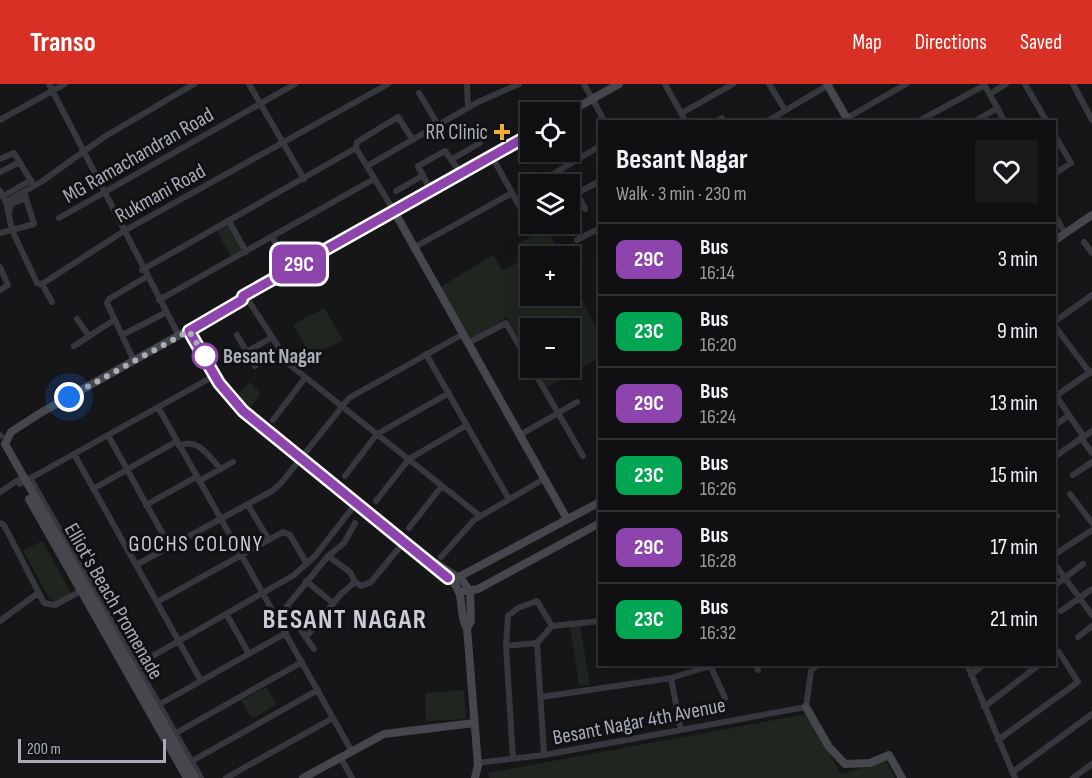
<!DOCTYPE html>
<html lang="en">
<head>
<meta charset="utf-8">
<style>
  body { margin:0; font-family:"Sofia Sans Condensed",sans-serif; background:#19191b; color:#f1f3f6; height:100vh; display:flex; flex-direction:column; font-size:22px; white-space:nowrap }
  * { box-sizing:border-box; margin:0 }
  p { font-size:20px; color:#9c9d9f }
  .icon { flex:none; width:33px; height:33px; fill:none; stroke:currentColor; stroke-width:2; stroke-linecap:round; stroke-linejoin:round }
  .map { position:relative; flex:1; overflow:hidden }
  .drawer { position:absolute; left:598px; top:36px; width:458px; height:546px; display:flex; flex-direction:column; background:#101012; border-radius:0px; box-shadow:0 6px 24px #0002,0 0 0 2px #303032 }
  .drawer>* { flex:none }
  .badge { padding:0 12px; border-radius:9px; font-size:21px; line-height:39px }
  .fabs { position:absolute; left:520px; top:18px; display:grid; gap:12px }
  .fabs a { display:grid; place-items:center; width:60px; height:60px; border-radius:0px; background:#101012; box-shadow:0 6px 24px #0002,0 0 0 2px #303032; font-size:30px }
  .scale { position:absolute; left:18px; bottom:15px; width:148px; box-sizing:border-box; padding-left:6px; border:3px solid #a8adb8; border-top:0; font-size:16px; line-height:21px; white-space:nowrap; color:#a8adb8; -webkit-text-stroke:4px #111113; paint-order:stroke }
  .you { position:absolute; width:30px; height:30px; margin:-15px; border:4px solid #fff; border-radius:50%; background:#1a73e8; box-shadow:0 0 0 9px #1a73e833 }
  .map>.badge { position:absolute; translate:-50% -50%; box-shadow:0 0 0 3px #fff }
  .round { display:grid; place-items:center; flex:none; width:63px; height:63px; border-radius:0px; background:#19191b }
  .head { display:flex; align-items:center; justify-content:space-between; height:102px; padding:0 18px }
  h1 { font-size:28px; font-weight:700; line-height:45px }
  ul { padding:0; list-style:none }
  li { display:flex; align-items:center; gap:18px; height:72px; padding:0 18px; border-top:2px solid #303032 }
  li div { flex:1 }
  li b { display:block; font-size:22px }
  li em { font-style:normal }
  li .badge { min-width:66px; font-weight:700; text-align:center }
  header { display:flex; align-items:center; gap:36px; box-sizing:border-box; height:84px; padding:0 30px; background:#d93025; color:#fff }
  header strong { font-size:28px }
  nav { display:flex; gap:33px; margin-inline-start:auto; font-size:21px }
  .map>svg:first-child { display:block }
</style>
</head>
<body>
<header>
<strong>Transo</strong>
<nav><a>Map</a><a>Directions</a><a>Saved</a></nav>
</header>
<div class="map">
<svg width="1092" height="694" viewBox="0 0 1092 694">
  <rect width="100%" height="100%" fill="#161618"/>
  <path fill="#1e261f" d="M229,139L245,167L232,174L216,146Z
    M547,145L561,172H531V212H570V191L600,251V273L548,303L536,284H570V244H531V274L507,233L471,255L440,203L493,171L502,186L514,181L524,172L517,160Z
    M324,224L343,256L311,272L293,241Z
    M249,298L261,310L249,324L236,312Z
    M42,457L72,510L56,518L49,514L23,467Z
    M580,541L590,601H579L570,542Z
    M266,603L277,620L252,635L241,617Z
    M464,606L466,635L426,637L425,609Z
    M807,630L841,690L886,677L895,694H489L488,689Z"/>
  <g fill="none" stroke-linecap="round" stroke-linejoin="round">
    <path stroke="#37383d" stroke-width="6" d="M49,0L179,252
      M249,0L304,95
      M467,0L468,24
      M584,0L605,38
      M665,0L686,38
      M769,0L785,26
      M984,0L1005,38
      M1025,0L1047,38
      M1073,0L1092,36
      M419,9L438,41
      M990,10L1006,0
      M682,29L733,0
      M847,34L906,0
      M0,36L65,0
      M715,38L722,34
      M766,38L830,0
      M917,38L985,1
      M973,38L998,24
      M1054,50L1071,79L1054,90
      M491,71L525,132
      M0,75L14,69L34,102
      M452,75L480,59
      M367,82L478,18L519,0
      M0,88L20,78
      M538,99L600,62
      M430,105L418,82L445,67L460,88
      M0,107L6,118L12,146L37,199L42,200L124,147L388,0
      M396,107L422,92
      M577,109L585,125
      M7,110L31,96
      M570,113L600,97
      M6,118L41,98L104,53L194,0
      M10,126L11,120L26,114
      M394,127L356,64L357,58L398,33L413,56
      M1054,130L1065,149
      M59,134L295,0
      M229,137L246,168
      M564,140L566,143
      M0,149L34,140L24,108
      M272,153L291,185
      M577,156L600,144
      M1084,158L1092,169
      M415,163L512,109
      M0,183L8,201L0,206
      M142,186L356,64
      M42,200L52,218
      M245,211L290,281L480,432
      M159,216L374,95
      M77,235L89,252
      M1054,238L1092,211
      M1054,241L1090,289
      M122,251L165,229
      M237,251L255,282
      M468,259L506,239L531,282
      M74,262L114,236
      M246,268L271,254
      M426,270L509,415
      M134,277L107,219L109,215L146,193
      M532,284L583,372
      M1056,312L1084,353
      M1054,313L1092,287
      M158,323L351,666
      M273,336L305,294
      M1054,342L1069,331
      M0,351L1,352
      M108,351L170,463
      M520,351L577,318
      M1081,354L1092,369
      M179,362C197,352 209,373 221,385
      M74,370L201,597
      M1054,373L1092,347
      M1073,391L1092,378
      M345,392L377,350L449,309
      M30,394L201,694
      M199,397L233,378
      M20,400L214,292
      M93,405L177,357
      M0,408L18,396
      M1070,410L1092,439
      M376,417L409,375L467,341
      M146,421L196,393
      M248,421L269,456
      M1054,433L1057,432
      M0,439L4,441L44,519L55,521L81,507
      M355,439L344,459L328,472L350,488L355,498L361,502L371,498L404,458
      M409,444L442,402
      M1054,471L1092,446
      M441,473L474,436L544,395
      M1054,479L1092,531
      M136,481L272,407L282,398L349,314L463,250
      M306,497L333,519
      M1054,502L1083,480
      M157,518L283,448L290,451L307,480
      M1061,527L1092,505
      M227,531L249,570
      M0,537L38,509
      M306,553L341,510L355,498
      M1078,553L1092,542
      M506,562L537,559
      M314,565L287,526V522L328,472
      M755,580L758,586
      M967,580L1015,694
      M710,581L725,614
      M135,582L294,491L315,472L357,418
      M971,591L984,580
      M671,594L681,646
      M541,613L671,594L717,580
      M160,620L286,549
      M984,623L1040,580
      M176,649L302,578
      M998,656L1078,598L1059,568L1054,570
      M544,671L537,559L552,542L600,537
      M340,673L352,694
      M513,674L506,562L508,532L518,524L537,517L552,542
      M192,677L318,606
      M477,679L544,671L806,623L811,587L818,580
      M1013,688L1092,630
      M226,694L333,634
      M1073,694L1092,680"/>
    <path stroke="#45474d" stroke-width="8" d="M827,0L849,38
      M569,28L619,0
      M394,127L567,435
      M1054,157L1092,131
      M239,213L531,50
      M187,244L219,299L243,327L400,456L462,496L470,507L471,537L467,544
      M29,415L187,694
      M422,474C433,482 452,492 458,506C464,518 459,532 467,544L478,681L475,694
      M455,495L600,418
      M465,507L478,505L600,439
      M806,623L829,663L845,680L870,679L889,671L902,694
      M195,694L5,360L11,348L42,328L242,216L243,212
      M303,694L384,650L474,639"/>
  </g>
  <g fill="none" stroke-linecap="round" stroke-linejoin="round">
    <defs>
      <path id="line" d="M448,494L243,327L219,299L189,247L242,216L243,212L531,50"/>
    </defs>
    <use href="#line" stroke="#fff" stroke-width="14"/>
    <use href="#line" stroke="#8e44ad" stroke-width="9"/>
    <path stroke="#a8adb8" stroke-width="6" stroke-dasharray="0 10.8" d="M69,313L189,247L205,272"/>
  </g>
  <path fill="#f2b134" stroke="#111113" stroke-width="2" d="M499 39h6v6h6v6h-6v6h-6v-6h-6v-6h6z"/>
  <circle fill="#fff" stroke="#8e44ad" stroke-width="3" cx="205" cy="272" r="12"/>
  <g text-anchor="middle" stroke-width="6" stroke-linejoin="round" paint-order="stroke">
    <g font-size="21" fill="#a8adb8" stroke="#111113" text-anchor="end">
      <text x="488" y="55">RR Clinic</text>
    </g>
    <g font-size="21" fill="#a8adb8" stroke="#111113">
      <text transform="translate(138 71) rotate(-30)" y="7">MG Ramachandran Road</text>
      <text transform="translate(160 109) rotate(-29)" y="7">Rukmani Road</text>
      <text transform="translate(114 517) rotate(60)" y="7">Elliot's Beach Promenade</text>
      <text transform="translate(639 637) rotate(-11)" y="7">Besant Nagar 4th Avenue</text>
    </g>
    <g font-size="21" font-weight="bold" fill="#a8adb8" stroke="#111113" text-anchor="start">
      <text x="223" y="279">Besant Nagar</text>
    </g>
    <g font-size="22" letter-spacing="1.5" fill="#c9ccd4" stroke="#111113">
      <text x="196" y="467">GOCHS COLONY</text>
    </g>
    <g font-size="27" font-weight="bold" letter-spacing="1.5" fill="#c9ccd4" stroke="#111113">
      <text x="345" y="544">BESANT NAGAR</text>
    </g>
  </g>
</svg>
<div class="fabs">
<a><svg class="icon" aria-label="locate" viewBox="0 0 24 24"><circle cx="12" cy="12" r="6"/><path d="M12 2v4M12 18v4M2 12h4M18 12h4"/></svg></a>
<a><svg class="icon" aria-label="layers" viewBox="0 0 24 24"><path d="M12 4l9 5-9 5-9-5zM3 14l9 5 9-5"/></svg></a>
<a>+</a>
<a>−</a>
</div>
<div class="scale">200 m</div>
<div class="you" style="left:69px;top:313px"></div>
<b class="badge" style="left:299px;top:180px;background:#8e44ad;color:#fff">29C</b>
<section class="drawer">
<div class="head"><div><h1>Besant Nagar</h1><p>Walk · 3 min · 230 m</p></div><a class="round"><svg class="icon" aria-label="heart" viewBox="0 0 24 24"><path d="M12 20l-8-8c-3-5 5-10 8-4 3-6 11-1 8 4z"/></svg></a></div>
<ul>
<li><span class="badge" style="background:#8e44ad;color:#fff">29C</span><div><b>Bus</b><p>16:14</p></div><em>3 min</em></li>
<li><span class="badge" style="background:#00a651;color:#fff">23C</span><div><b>Bus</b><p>16:20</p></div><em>9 min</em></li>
<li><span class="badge" style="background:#8e44ad;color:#fff">29C</span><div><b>Bus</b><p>16:24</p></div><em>13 min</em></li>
<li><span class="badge" style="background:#00a651;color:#fff">23C</span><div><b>Bus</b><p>16:26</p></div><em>15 min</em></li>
<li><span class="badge" style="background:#8e44ad;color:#fff">29C</span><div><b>Bus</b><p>16:28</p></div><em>17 min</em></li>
<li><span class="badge" style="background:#00a651;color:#fff">23C</span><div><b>Bus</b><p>16:32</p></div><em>21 min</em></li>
</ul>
</section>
</div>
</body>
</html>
